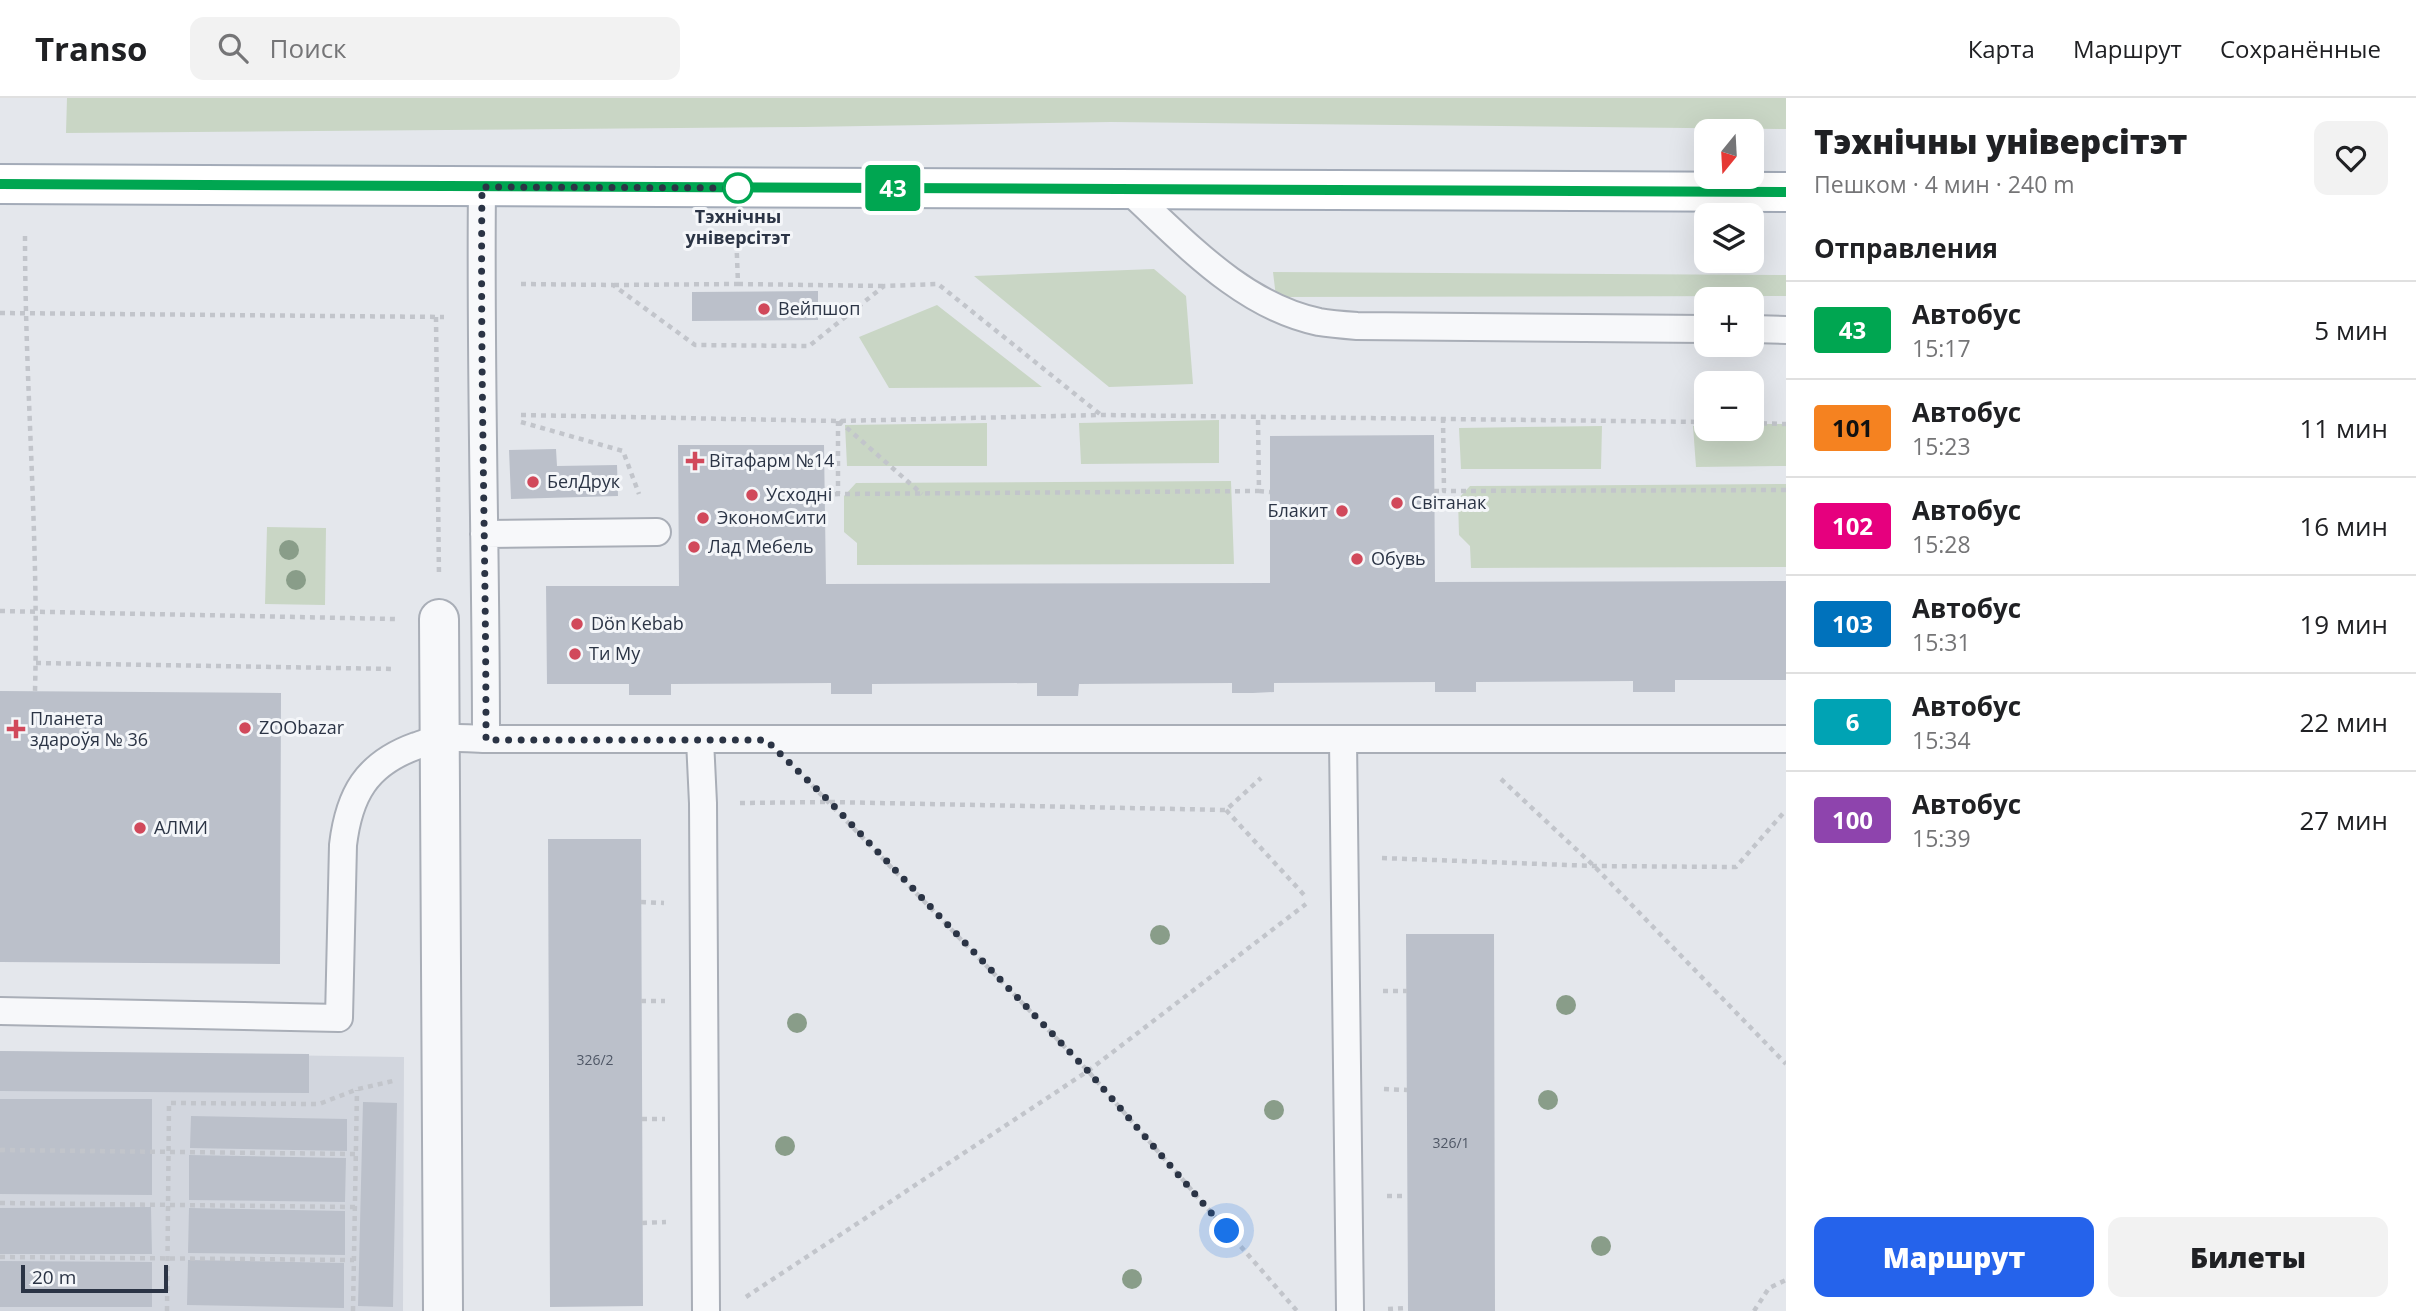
<!DOCTYPE html>
<html lang="ru">
<head>
<meta charset="utf-8">
<style>
  body { margin:0; font-family:"Open Sans",sans-serif; background:#f2f2f2; color:#202124; height:100vh; display:flex; flex-direction:column; font-size:26px; white-space:nowrap }
  * { box-sizing:border-box; margin:0 }
  p { font-size:23px; color:#757577 }
  .icon { flex:none; width:38px; height:38px; fill:none; stroke:currentColor; stroke-width:2; stroke-linecap:round; stroke-linejoin:round }
  .map { position:relative; flex:1; overflow:hidden }
  .sheet { display:flex; flex-direction:column; background:#fff; width:630px }
  .sheet>* { flex:none }
  .badge { padding:0 14px; border-radius:5px; font-size:24px; line-height:46px }
  .needle { width:46px; rotate:198deg }
  .controls { position:absolute; left:1694px; top:21px; display:grid; gap:14px }
  .controls a { display:grid; place-items:center; width:70px; height:70px; border-radius:14px; background:#fff; box-shadow:0 7px 28px #0002; font-size:35px }
  .scale { position:absolute; left:21px; bottom:18px; width:147px; box-sizing:border-box; padding-left:7px; border:4px solid #2b3445; border-top:0; font-size:19px; line-height:24px; white-space:nowrap; color:#2b3445; -webkit-text-stroke:5px #f4f6f9; paint-order:stroke }
  .you { position:absolute; width:35px; height:35px; margin:-18px; border:5px solid #fff; border-radius:50%; background:#1a73e8; box-shadow:0 0 0 10px #1a73e833 }
  .map>.badge { position:absolute; translate:-50% -50%; box-shadow:0 0 0 4px #fff }
  h2 { padding:0 28px; font-size:26px; line-height:63px }
  .round { display:grid; place-items:center; flex:none; width:74px; height:74px; border-radius:14px; background:#f2f2f2 }
  .headline { display:flex; align-items:center; justify-content:space-between; height:119px; padding:0 28px }
  h1 { font-size:33px; font-weight:800; line-height:52px }
  .primary-button { display:flex; gap:14px; margin-top:auto; padding:14px 28px }
  .primary-button a { flex:1; height:80px; border-radius:14px; background:#2563eb; color:#fff; font-size:28px; font-weight:800; line-height:80px; text-align:center }
  .primary-button a+a { background:#f2f2f2; color:#202124 }
  ul { padding:0; list-style:none }
  li { display:flex; align-items:center; gap:21px; height:98px; padding:0 28px; border-top:2px solid #e0e0e0 }
  li div { flex:1 }
  li b { display:block; font-size:26px }
  li em { font-style:normal }
  li .badge { min-width:77px; font-weight:700; text-align:center }
  header { display:flex; align-items:center; gap:42px; box-sizing:border-box; height:98px; padding:0 35px; background:#fff; border-bottom:2px solid #e0e0e0 }
  header strong { font-size:33px }
  nav { display:flex; gap:38px; margin-inline-start:auto; font-size:24px }
  .search { width:490px; height:63px; background:#f2f2f2; display:flex; align-items:center; gap:18px; box-sizing:border-box; padding:0 24px; border-radius:14px; color:#757577; font-size:26px }
  main { display:flex; flex:1; min-height:0 }
  .map>svg:first-child { display:block }
</style>
</head>
<body>
<header>
<strong>Transo</strong>
<div class="search"><svg class="icon" aria-label="search" viewBox="0 0 24 24"><circle cx="10" cy="10" r="6"/><path d="M15 15l6 6"/></svg>Поиск</div>
<nav><a>Карта</a><a>Маршрут</a><a>Сохранённые</a></nav>
</header>
<main>
<div class="map">
<svg width="1786" height="1213" viewBox="0 0 1786 1213">
  <rect width="100%" height="100%" fill="#e4e7ec"/>
  <path fill="#d2d6de" d="M0,953L404,959L403,1213H0Z"/>
  <path fill="#c9d6c5" d="M67,0H1786V31L1111,24L804,29L66,35Z
    M1154,171L1186,198L1193,286L1109,289L974,178Z
    M1273,174L1786,177V198L1276,199Z
    M937,207L1042,289L889,290L859,239Z
    M1219,322V365L1081,366L1079,325Z
    M987,325V368H847L845,327Z
    M1752,326H1786V368L1696,369L1693,328L1706,327V331H1752Z
    M1602,328L1601,371H1461L1459,330Z
    M1231,383L1234,466L857,467V445L844,434V398L856,385Z
    M1786,386V469L1471,470L1470,448L1459,437L1458,401L1470,388Z
    M267,429L326,430L325,507L265,506Z"/>
  <path fill="#bbc0ca" d="M818,193V222L692,223V194Z
    M1434,337L1435,484L1786,483V582H1675V594H1633V583L1476,584V594H1435V584L1274,585V594L1253,595H1232V585L1079,586L1078,598H1037V585L872,586V596H831V585L671,586V597H629V586H547L546,488H679L678,347H824L826,486L1270,485V338Z
    M556,351L557,368L617,367L618,398L511,401L509,352Z
    M0,593L281,595L280,866L0,864Z
    M548,741H641L643,1208L550,1209Z
    M1406,836H1494L1495,1213H1408Z
    M0,953L309,956V995L0,993Z
    M0,1001H152V1097L0,1096Z
    M363,1004L397,1005L393,1209L358,1208Z
    M191,1018L347,1021V1053L190,1050Z
    M189,1057L346,1060L345,1104L189,1102Z
    M151,1109L152,1156H0V1110Z
    M189,1110L345,1113V1157L188,1155Z
    M188,1162L344,1165V1210L187,1207Z
    M0,1163L152,1164V1209H0Z"/>
  <g fill="none" stroke-linecap="round" stroke-linejoin="round">
    <defs>
      <path id="lane" d="M482,89C480,274 486,457 486,641H1786
        M1127,91C1183,142 1241,208 1319,224C1331,226 1344,227 1357,228L1706,231
        M1752,231L1786,232
        M484,436L657,434
        M700,642L703,705L706,1213
        M1343,642L1350,1213
        M0,913L339,920L343,747C349,697 366,666 416,648C424,646 433,641 442,640C456,639 471,641 486,641"/>
      <path id="street" d="M439,521L443,1213"/>
      <path id="primary" d="M0,86L1786,94"/>
    </defs>
    <use href="#lane" stroke="#a9aeb7" stroke-width="30"/>
    <use href="#street" stroke="#a9aeb7" stroke-width="42"/>
    <use href="#primary" stroke="#a3abb8" stroke-width="42"/>
    <path stroke="#c2c5cb" stroke-width="4.5" stroke-dasharray="5 5" stroke-linecap="butt" d="M25,138C25,290 39,441 35,593
      M521,186L613,187L695,247L809,248L884,188L938,186L1101,317
      M738,186L884,188
      M614,187L738,186L736,133
      M0,215L444,219
      M436,219L439,479
      M521,317L838,323L1101,317L1706,324
      M1443,320L1444,393L1786,392
      M838,323V396L1259,393L1258,320
      M839,323L922,396
      M521,324L623,353L639,396
      M1752,325L1786,326
      M1259,393L1270,394
      M1434,393H1444
      M825,397L838,396
      M0,513L395,521
      M36,565L395,571
      M805,680L1088,973L1297,1213
      M1501,681L1594,768L1786,966
      M740,705L829,704L1226,712L1261,680
      M1226,712L1306,799
      M1382,760L1594,768L1736,769L1786,712
      M641,804L664,805
      M1383,893H1407
      M641,903H665
      M1384,991L1407,992
      M642,1021H665
      M0,1052L356,1056
      M1387,1098H1407
      M0,1105L355,1109
      M642,1125L666,1124
      M0,1159L354,1162
      M746,1199L1088,973L1306,806
      M1388,1211L1408,1210
      M167,1213L169,1005L319,1006L358,991L397,982
      M353,1213L357,992
      M1754,1213L1769,1190L1786,1182"/>
    <use href="#lane" stroke="#f7f8fa" stroke-width="26"/>
    <use href="#street" stroke="#f7f8fa" stroke-width="38"/>
    <use href="#primary" stroke="#fff" stroke-width="38"/>
  </g>
  <g fill="#899d89">
    <circle cx="289" cy="452" r="10"/>
    <circle cx="296" cy="482" r="10"/>
    <circle cx="1160" cy="837" r="10"/>
    <circle cx="1566" cy="907" r="10"/>
    <circle cx="797" cy="925" r="10"/>
    <circle cx="1548" cy="1002" r="10"/>
    <circle cx="1274" cy="1012" r="10"/>
    <circle cx="785" cy="1048" r="10"/>
    <circle cx="1601" cy="1148" r="10"/>
    <circle cx="1132" cy="1181" r="10"/>
  </g>
  <g fill="none" stroke-linecap="round" stroke-linejoin="round">
    <defs>
      <path id="line" d="M0,86L1786,94"/>
    </defs>
    <use href="#line" stroke="#fff" stroke-width="16"/>
    <use href="#line" stroke="#00a651" stroke-width="10"/>
    <path stroke="#2b3445" stroke-width="7" stroke-dasharray="0 12.6" d="M738,90L482,89C480,274 486,457 486,642H766L830,704L1088,973L1227,1133"/>
  </g>
  <circle fill="#fff" stroke="#00a651" stroke-width="3.5" cx="738" cy="90" r="14"/>
  <g fill="#d1495b" stroke="#f4f6f9" stroke-width="2.5">
    <circle cx="764" cy="211" r="7"/>
    <path d="M691.5 352.5h7v7h7v7h-7v7h-7v-7h-7v-7h7z"/>
    <circle cx="533" cy="384" r="7"/>
    <circle cx="752" cy="397" r="7"/>
    <circle cx="1397" cy="405" r="7"/>
    <circle cx="1342" cy="413" r="7"/>
    <circle cx="703" cy="420" r="7"/>
    <circle cx="694" cy="449" r="7"/>
    <circle cx="1357" cy="461" r="7"/>
    <circle cx="577" cy="526" r="7"/>
    <circle cx="575" cy="556" r="7"/>
    <circle cx="245" cy="630" r="7"/>
    <path d="M12.5 620.5h7v7h7v7h-7v7h-7v-7h-7v-7h7z"/>
    <circle cx="140" cy="730" r="7"/>
  </g>
  <g text-anchor="middle" stroke-width="6" stroke-linejoin="round" paint-order="stroke">
    <g font-size="14" fill="#4f5766">
      <text x="595" y="967">326/2</text>
      <text x="1451" y="1050">326/1</text>
    </g>
    <g font-size="18" font-weight="bold" fill="#2b3445" stroke="#f4f6f9">
      <text x="738" y="125">Тэхнічны<tspan x="738" dy="21">універсітэт</tspan></text>
    </g>
    <g font-size="18" fill="#2b3445" stroke="#f4f6f9" text-anchor="start">
      <text x="778" y="217">Вейпшоп</text>
      <text x="709" y="369">Вітафарм №14</text>
      <text x="547" y="390">БелДрук</text>
      <text x="766" y="403">Усходні</text>
      <text x="1411" y="411">Світанак</text>
      <text x="1328" y="419" text-anchor="end">Блакит</text>
      <text x="717" y="426">ЭкономСити</text>
      <text x="708" y="455">Лад Мебель</text>
      <text x="1371" y="467">Обувь</text>
      <text x="591" y="532">Dön Kebab</text>
      <text x="589" y="562">Ти Му</text>
      <text x="30" y="627">Планета<tspan x="30" dy="21">здароўя № 36</tspan></text>
      <text x="259" y="636">ZOObazar</text>
      <text x="154" y="736">АЛМИ</text>
    </g>
  </g>
</svg>
<div class="controls">
<a><svg class="needle" viewBox="-14 -14 28 28"><path d="M0-13l5 13h-10z" fill="#e53935"/><path d="M0 13l5-13h-10z" fill="#757577"/></svg></a>
<a><svg class="icon" aria-label="layers" viewBox="0 0 24 24"><path d="M12 4l9 5-9 5-9-5zM3 14l9 5 9-5"/></svg></a>
<a>+</a>
<a>−</a>
</div>
<div class="scale">20 m</div>
<div class="you" style="left:1227px;top:1133px"></div>
<b class="badge" style="left:893px;top:90px;background:#00a651;color:#fff">43</b>
</div>
<section class="sheet">
<div class="headline"><div><h1>Тэхнічны універсітэт</h1><p>Пешком · 4 мин · 240 m</p></div><a class="round"><svg class="icon" aria-label="heart" viewBox="0 0 24 24"><path d="M12 20l-8-8c-3-5 5-10 8-4 3-6 11-1 8 4z"/></svg></a></div>
<h2>Отправления</h2>
<ul>
<li><span class="badge" style="background:#00a651;color:#fff">43</span><div><b>Автобус</b><p>15:17</p></div><em>5 мин</em></li>
<li><span class="badge" style="background:#f58220;color:#111">101</span><div><b>Автобус</b><p>15:23</p></div><em>11 мин</em></li>
<li><span class="badge" style="background:#e6007e;color:#fff">102</span><div><b>Автобус</b><p>15:28</p></div><em>16 мин</em></li>
<li><span class="badge" style="background:#0072bc;color:#fff">103</span><div><b>Автобус</b><p>15:31</p></div><em>19 мин</em></li>
<li><span class="badge" style="background:#00a3b4;color:#fff">6</span><div><b>Автобус</b><p>15:34</p></div><em>22 мин</em></li>
<li><span class="badge" style="background:#8e44ad;color:#fff">100</span><div><b>Автобус</b><p>15:39</p></div><em>27 мин</em></li>
</ul>
<div class="primary-button"><a>Маршрут</a><a>Билеты</a></div>
</section>
</main>
</body>
</html>
